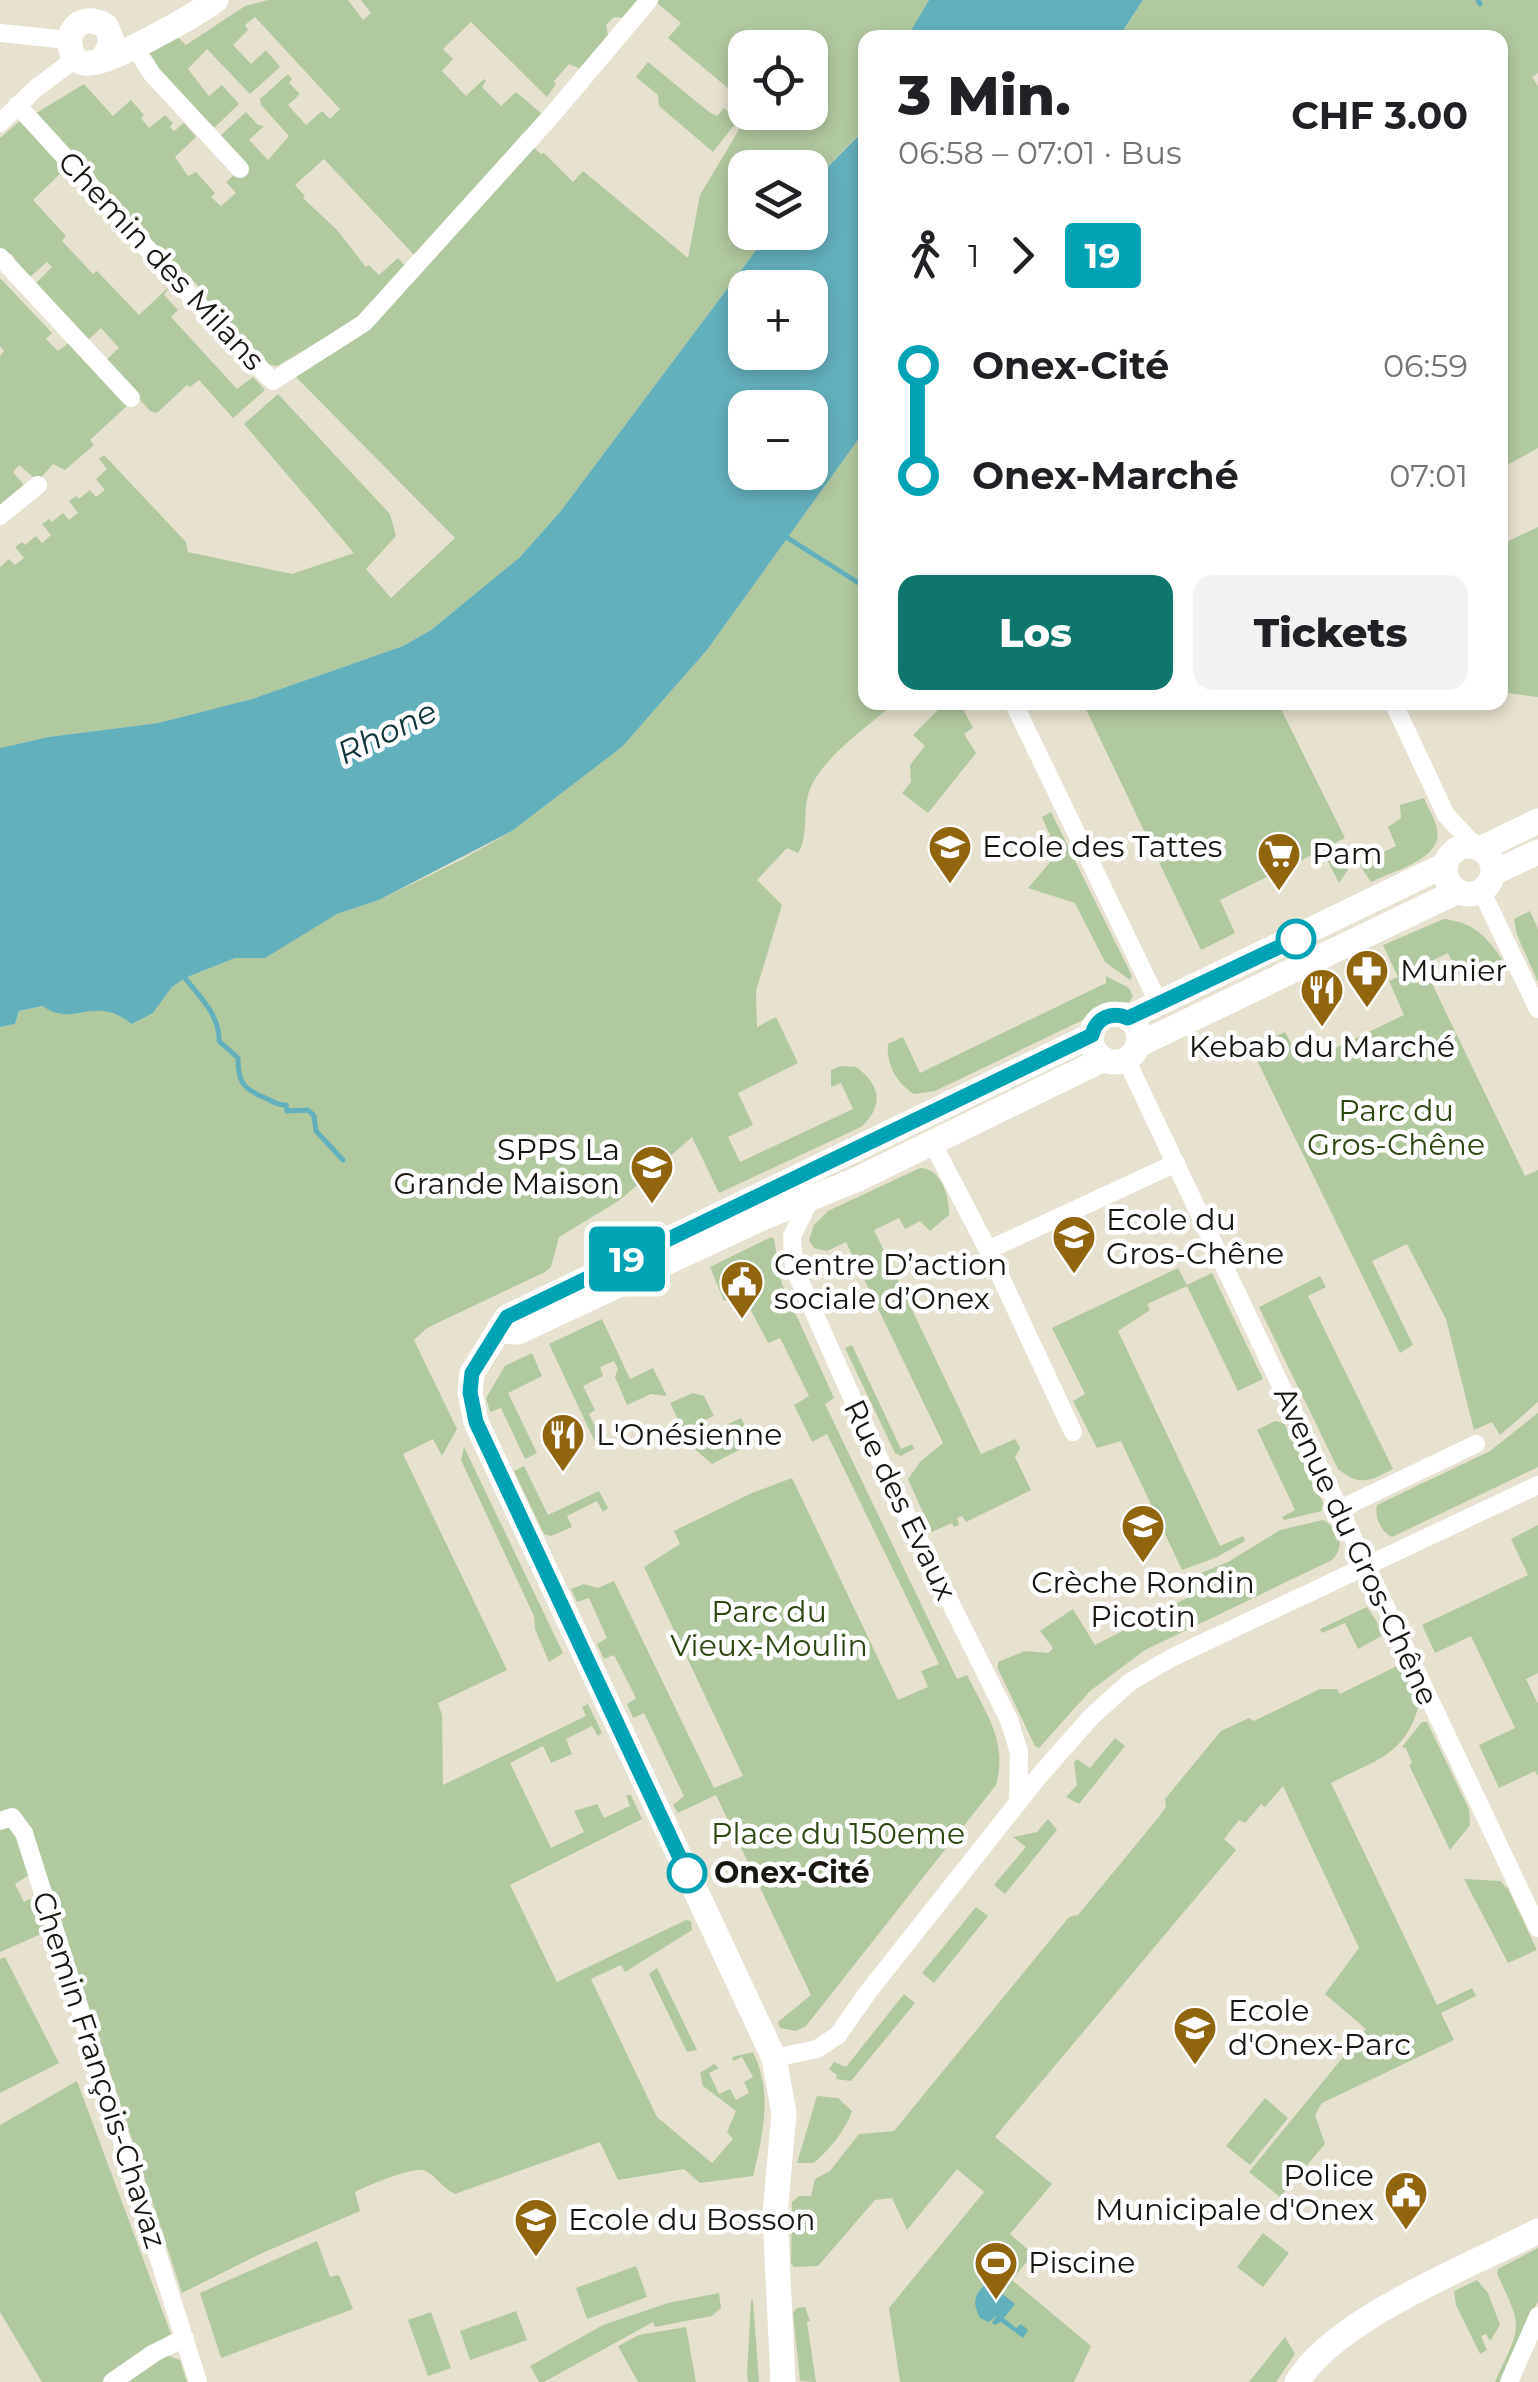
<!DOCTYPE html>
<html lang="de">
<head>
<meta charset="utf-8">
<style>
  body { margin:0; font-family:Montserrat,sans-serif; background:#f2f2f2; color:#202124; height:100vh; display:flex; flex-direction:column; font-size:38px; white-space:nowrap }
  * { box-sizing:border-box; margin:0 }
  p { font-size:32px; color:#757577 }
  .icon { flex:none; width:55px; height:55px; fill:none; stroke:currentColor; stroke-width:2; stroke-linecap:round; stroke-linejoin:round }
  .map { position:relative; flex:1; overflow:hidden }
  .details { position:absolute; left:858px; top:30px; width:650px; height:680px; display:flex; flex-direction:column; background:#fff; border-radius:20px; box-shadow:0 5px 15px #0003 }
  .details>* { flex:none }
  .badge { padding:0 20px; border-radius:8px; font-size:35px; line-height:65px }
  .buttons { position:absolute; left:728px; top:30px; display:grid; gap:20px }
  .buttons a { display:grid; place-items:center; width:100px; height:100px; border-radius:20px; background:#fff; box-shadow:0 5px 15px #0003; font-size:50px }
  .map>.badge { position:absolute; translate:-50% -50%; box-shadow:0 0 0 5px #fff }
  .legs { display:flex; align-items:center; gap:15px; height:110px; padding:0 40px; font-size:32px }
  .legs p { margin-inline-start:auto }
  .head { display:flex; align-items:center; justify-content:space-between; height:170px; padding:0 40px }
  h1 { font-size:55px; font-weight:800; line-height:75px }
  .cta { display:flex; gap:20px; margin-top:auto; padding:20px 40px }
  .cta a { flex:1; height:115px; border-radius:20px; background:#0f766e; color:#fff; font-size:40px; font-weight:800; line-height:115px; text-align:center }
  .cta a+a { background:#f2f2f2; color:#202124 }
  ul { padding:0 40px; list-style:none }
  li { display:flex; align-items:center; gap:35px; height:110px; font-size:38px }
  li i { display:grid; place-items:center; width:15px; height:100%; margin:0 12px; background:currentColor }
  li i::after { content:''; width:25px; height:25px; margin:-12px; border:8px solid; border-radius:50%; background:#fff }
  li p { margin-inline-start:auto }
  li:first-child i { background:linear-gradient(#0000 50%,currentColor 0) }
  li:last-child i { background:linear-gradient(currentColor 50%,#0000 0) }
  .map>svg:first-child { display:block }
</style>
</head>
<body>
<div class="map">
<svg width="1538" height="2382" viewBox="0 0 1538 2382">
  <rect width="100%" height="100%" fill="#e7e1cf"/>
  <path fill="#b1c99f" d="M268,0H348L363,20L371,13L361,0H642L628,18L614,17L606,25L609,40L583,70L569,64L554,81L556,84L547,97L471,22L443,49L453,59L442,71L466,96L484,79L486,81L482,87L501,106L516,92L543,115L416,257L324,159L295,185L305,196L303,198L337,230L366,267L369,265L379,275L398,258L407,268L359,318L277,366L267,364L195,292L199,287L179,267H174L33,115L84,84L113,116L131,100L144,115L141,118L149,128L165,115L173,123L170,127L174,131L184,123L196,137L175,157L188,176L196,172L215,193L211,197L221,206L236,193L226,182L244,166L220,139L221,135L246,112L258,125L264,126L249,140L268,160L289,136L261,105L260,99L288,74L292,79L289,83L300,94L288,105L306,125L322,111L330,119L340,109L255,17L245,25L248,30L233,45L251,64L266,50L280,67L250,94L207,49L188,69L209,96L222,85L239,104L215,127H209L146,54L173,33L186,45L245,6Z
    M659,0H929L907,37L865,38V128L810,185V168H745V232L769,233L560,512L519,558L431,630L403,646L252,699L158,723L48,737L0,748V567L9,559L15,565L24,558L15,547L22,542L25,545L36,536L42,543L51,535L42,524L49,519L52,522L63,513L69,520L78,513L69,501L76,496L79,499L90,490L96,497L105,490L96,479L107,469L99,459L104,455L186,542L188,552L292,574L354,553L244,424L278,394L390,514L396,536L366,569L391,598L455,538L295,376L420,274L532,146L541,154L544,153L573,182L583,171L688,258L700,195L749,113L810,112V48H745V111L741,117L727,104L733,96L729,89L668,38L681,23L657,3Z
    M1143,0H1538V73L1532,77L1538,86V448L1500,469V38H1119Z
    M648,62L709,112L717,116L724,108L738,120L713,152L659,106L658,95L636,77Z
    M22,119L66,168L33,200L66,236L62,241L93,274L97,271L139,315L172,284L164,295L178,310L171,317L237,389L253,377L265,390L233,418L199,380L190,387L187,385L157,413L150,411L105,361L119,348L101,328L87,341L34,285L52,267L47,262L31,276H25L12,262L15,258L11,254H5L0,249V138Z
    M0,278L52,333L46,339L58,351L70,342L129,404L90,440L94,445L65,470L53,464L38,481L19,465L13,472L24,485L0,506V356L4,351L0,346Z
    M865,430V702L895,703C868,726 817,761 808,795C803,814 808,831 800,850L798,853L787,848L757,880L782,905L756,991L757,1027L776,1017L798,1063L738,1093L753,1125L728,1137L740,1162L853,1109L841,1083L831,1087V1070L841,1066L856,1067C881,1085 884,1106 861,1127L719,1193L692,1137L620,1200L559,1237L551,1267L545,1272L427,1328L414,1340L457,1429L442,1456L433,1439L403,1454L507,1670L438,1703L442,1715L443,1785L586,1716L582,1707L588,1704L602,1733L598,1736L592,1726L566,1739L572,1754L551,1763L543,1746L510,1763L551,1848L584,1832L574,1811L597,1804L604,1818L630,1806L626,1795H631L642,1819L510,1885L557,1982L686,1920L691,1921L692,1930L625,1972L621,1965L591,1979L657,2117L712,2163L733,2139L727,2132L736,2111L703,2086L700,2073L714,2064L719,2068L709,2073L719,2094L730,2089L736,2100L749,2093L744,2082L753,2077L742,2057L733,2061L732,2057L753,2052C773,2093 763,2134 753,2176L700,2183L684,2169L618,2180L600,2142L455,2194C442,2188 435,2174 423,2170C413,2167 365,2186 355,2192L360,2211L260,2254L182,2293L36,1845L29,1875L15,1884L24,1902L36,1896L48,1931L0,1952V1027L15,1024L19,1011L44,1006C66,1024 85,1006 109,1011C117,1013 126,1020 132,1024L153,1013L172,987L185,978L235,958L265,957L337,914L379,900L461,860L512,831L622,747L707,650Z
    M1538,527V697L1500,692V545Z
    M945,703H960L973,728L964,734L976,753L928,813L902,793L911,782L910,765L925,746L913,735Z
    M1083,703H1278L1345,838L1335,843L1348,870L1339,883L1322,850L1220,900L1235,933L1201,950Z
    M1424,798C1428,808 1435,819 1437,829C1444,859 1392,871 1371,882L1359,864L1396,846L1388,827L1401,818L1400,805Z
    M1051,812L1132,976L1130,980L1105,962L1075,903L1028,888L1058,853L1042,817Z
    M1530,911L1538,929V982L1517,935L1514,919Z
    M1444,919C1474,923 1485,935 1502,959L1479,977L1474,967L1458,974L1448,953L1423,965L1525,1176L1538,1170V1402L1500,1435L1492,1422L1474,1430L1446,1319L1407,1244L1372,1261L1413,1345L1400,1353L1251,1048L1285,1032L1302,1064L1404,1015L1389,981L1398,977L1383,945Z
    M1106,976L1129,988L1133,996L1129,1002C1109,1002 1099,1005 1085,1019L935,1091L914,1094C897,1083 886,1065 888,1044L903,1037L920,1073L1106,983Z
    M920,1168C941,1168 950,1197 949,1215L930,1231L920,1221L905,1229L899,1218L874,1230L981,1454L1015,1439L1020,1448L1015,1457L1031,1490L966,1522L962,1516L957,1518L959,1525L954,1527L952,1523L932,1532L908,1479L920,1462L943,1443L846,1242L827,1251L814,1248L809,1240L814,1225L828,1211Z
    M771,1237L774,1239L782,1284L834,1398L825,1404L957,1679L967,1675C986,1714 1008,1741 996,1785L806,2026L796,2031L780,2028L778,2022L811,1995L716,1795L678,1813L673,1805L684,1796L644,1713L633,1718L627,1704L636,1698L614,1655L604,1659L597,1644L607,1638L589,1598L577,1602L571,1589L584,1584L598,1588L614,1581L714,1788L743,1776L644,1567L680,1544L674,1531L752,1493L792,1478L898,1700L928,1687L921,1671L939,1664L827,1434L812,1442L794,1405L809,1396L780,1338L768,1343L742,1293L724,1301L710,1267Z
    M1178,1268L1187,1285L1212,1273L1263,1379L1238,1391L1187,1286L1147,1304L1150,1310L1118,1331L1220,1546L1243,1536L1245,1541L1217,1557L1182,1570L1121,1441L1097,1448L1073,1401L1085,1394L1052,1328Z
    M1320,1276L1326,1287L1308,1296L1393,1469C1369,1481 1361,1487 1338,1469L1259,1307Z
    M602,1319L630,1379L653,1368L667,1396L651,1394L627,1405L615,1377L618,1369L614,1361L600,1367L603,1376L583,1386L595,1410L589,1414L601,1439L595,1442L549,1344Z
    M852,1345L901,1449L912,1444L914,1449L901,1456L895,1453L845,1348Z
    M532,1353L542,1376L508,1393L537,1453L525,1459L501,1408L490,1412L486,1398L505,1366Z
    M693,1393L704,1396L714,1416L705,1420L711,1432L741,1418L748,1432L739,1450L712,1464L690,1445L670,1403Z
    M1538,1413V1467L1392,1537C1381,1532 1374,1517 1377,1505L1490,1451Z
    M1275,1421L1284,1423L1323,1503L1322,1511L1284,1520L1282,1517L1295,1510L1257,1430Z
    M464,1447L563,1653L549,1662L535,1629L534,1616L461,1460Z
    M524,1466L548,1515L599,1491L608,1508L603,1512L597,1501L567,1516L572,1527L551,1536L544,1534L514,1471Z
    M1323,1520C1340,1529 1346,1545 1332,1560L1145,1650L1090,1691L1039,1748L1035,1746L998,1669V1662L1025,1651L1049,1653L1053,1648L1040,1631L1073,1609L1095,1645L1193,1595L1186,1579L1228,1562L1280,1530Z
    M1538,1525V1673L1526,1679L1538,1704V1776L1535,1771L1499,1788L1479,1745L1515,1728L1471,1636L1435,1653L1422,1625L1528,1575L1511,1539Z
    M1367,1607L1385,1634L1358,1649L1345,1623L1322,1633L1320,1629Z
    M1399,1665L1419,1704C1406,1757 1372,1761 1331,1783L1437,2005L1472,1988L1476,1996L1441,2013L1454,2040L1322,2103L1315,2115L1325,2144L1280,2197L1249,2172L1366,2029L1325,1994L1359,1948L1283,1786L1265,1807L1261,1804L1245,1823L1239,1820L1224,1839L1236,1850L995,2137L1052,2184L1010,2234L1033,2254L1012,2280L1091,2346L1074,2382H900L889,2308L984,2192L957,2169L907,2230L892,2198L875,2200L818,2266L794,2267L791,2263L792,2202L799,2196H811L815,2179L830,2171L859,2134L894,2131L1069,1917L1078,1915L1158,1818L1166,1807L1165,1799L1221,1731L1249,1718L1254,1721L1320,1689H1337L1340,1694Z
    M1422,1722H1427L1469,1809L1470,1825L1450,1850L1409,1765L1412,1763L1406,1748L1402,1747Z
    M1115,1738L1125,1746L1079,1804L1066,1797L1077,1785L1074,1762L1077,1759L1090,1768Z
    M1048,1819L1057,1830L1005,1894L994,1885L1026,1847L1013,1837L1037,1832Z
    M1464,1879L1500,1881L1508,1889L1537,1950L1508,1963Z
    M976,1907L988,1916L934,1983L922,1973Z
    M5,1957L59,2063L0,2093V1959Z
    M657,1968L697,2050L687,2052L649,1974Z
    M904,1994L915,2003L851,2081L836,2079L837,2075L829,2069L834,2062L846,2067Z
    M77,2081L171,2334L102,2382H42L0,2312V2125Z
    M817,2096L838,2098L852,2111C846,2130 829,2150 814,2163H797Z
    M1265,2098L1288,2118L1250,2165L1226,2146Z
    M1263,2233L1289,2253L1263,2287L1237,2267Z
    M317,2241L330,2277L339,2275L353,2309L221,2358L200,2293Z
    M1538,2248V2301L1501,2382H1495C1520,2326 1525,2331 1497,2274L1498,2269Z
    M636,2266L647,2297L587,2319L576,2288Z
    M1477,2280L1488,2293L1500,2325L1490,2341L1486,2334L1481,2336L1487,2350L1480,2354L1456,2305L1454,2291Z
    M719,2293L721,2308L712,2316L655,2327L653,2322L544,2382H539L530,2366L603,2325L668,2303Z
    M751,2300H753L759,2382H748L747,2374Z
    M805,2307L810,2321L807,2322L816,2382L800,2381L793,2313L797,2308Z
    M516,2311L527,2340L470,2360L460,2331Z
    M431,2312L451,2368L428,2376L408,2320Z
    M686,2327L696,2382H638L618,2346L639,2335Z
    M1285,2337L1295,2354L1276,2382H1249Z
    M167,2355L180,2360L187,2382H128Z"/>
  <path fill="#63b0bd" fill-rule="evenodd" d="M929,0H1143L1119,37H907Z
    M865,129V430L707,650L622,747L512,831L379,900L337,914L265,958H235L185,978L172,987L153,1013L132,1024C126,1020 117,1013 109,1012C85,1006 66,1024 43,1006L19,1011L15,1024L0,1027V748L48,737L158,723L252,699L403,646L431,630L519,558L560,512L769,233L810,232V185ZM745,288H810V352H745ZM745,408H810V472H745Z
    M988,2281L991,2284L988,2289L993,2294L1000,2292L1015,2304L1004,2318L1016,2328L1021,2324L1028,2330L1023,2338L1001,2322L995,2325L992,2323L997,2315L989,2322L980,2318C971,2300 975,2295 988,2281Z"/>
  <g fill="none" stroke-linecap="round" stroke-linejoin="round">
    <path stroke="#63b0bd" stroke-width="5" d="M1478,0L1480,4
      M783,535L865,587
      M185,978C200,997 220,1016 219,1041L238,1058C238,1081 242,1088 263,1097C273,1101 275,1105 286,1105L287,1111L308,1110L314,1116L316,1131L343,1160"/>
    <path stroke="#fff" stroke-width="18" d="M0,33L68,40
      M134,46L152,74L240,169
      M17,105C103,197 183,293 273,381L364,323L553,114L649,0
      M0,123L35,89L75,59
      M0,257L131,398
      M0,516L38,485
      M1013,702L1159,1004
      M1393,702L1446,815L1475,846
      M1481,890L1538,1009
      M1126,1059L1538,1928
      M933,1144L988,1250L1073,1432
      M810,1200L792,1236L794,1268L888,1478L1009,1720L1019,1752L1018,1803
      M988,1250L1176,1163
      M1340,1509L1476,1444
      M0,1821L12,1817L24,1833L198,2382
      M774,2058L817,2049L838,2035L868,1992L1039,1776L1092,1716L1130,1682L1171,1658L1538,1485
      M112,2382L154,2353L185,2338
      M1509,2382L1538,2316"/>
    <path stroke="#fff" stroke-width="25" d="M103,59L112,41L106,26C80,10 60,34 75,59C81,62 83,64 90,63C112,63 197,14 216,0
      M1445 870a24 24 0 1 1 48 0a24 24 0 1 1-48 0Z
      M1480,849L1538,821
      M1493,873L1538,852
      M1091 1038a24 24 0 1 1 48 0a24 24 0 1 1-48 0Z
      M1128,1018L1445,865
      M1138,1045L1458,891
      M501,1331L518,1332L760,1219L858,1179L1104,1059
      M783,2382L775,2214L784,2113L774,2058L476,1422L470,1392L472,1373L507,1317L1092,1035
      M1297,2382C1336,2318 1470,2266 1538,2231"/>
  </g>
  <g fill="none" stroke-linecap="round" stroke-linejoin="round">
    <defs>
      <path id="line-1" d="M687,1873L476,1422L470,1392L472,1373L507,1317L1092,1035C1096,1018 1111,1011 1128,1018L1296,939"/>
    </defs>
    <use href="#line-1" stroke="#fff" stroke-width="22"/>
    <use href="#line-1" stroke="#00a3b4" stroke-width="15"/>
  </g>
  <defs>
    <symbol id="school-pin" viewBox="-11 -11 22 30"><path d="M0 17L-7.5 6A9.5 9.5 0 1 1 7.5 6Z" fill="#90650d" stroke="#fff"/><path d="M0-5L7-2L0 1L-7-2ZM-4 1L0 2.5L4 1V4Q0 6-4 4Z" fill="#fff"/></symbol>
    <symbol id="supermarket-pin" viewBox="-11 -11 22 30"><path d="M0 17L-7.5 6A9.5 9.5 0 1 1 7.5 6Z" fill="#90650d" stroke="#fff"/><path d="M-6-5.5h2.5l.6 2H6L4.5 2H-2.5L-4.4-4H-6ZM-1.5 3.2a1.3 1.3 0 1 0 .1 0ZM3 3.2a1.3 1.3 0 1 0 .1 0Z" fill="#fff"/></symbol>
    <symbol id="pharmacy-pin" viewBox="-11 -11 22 30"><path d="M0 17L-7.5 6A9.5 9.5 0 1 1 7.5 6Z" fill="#90650d" stroke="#fff"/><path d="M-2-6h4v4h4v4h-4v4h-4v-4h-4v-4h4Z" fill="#fff"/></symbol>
    <symbol id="restaurant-pin" viewBox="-11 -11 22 30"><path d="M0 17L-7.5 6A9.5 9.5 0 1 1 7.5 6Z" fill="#90650d" stroke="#fff"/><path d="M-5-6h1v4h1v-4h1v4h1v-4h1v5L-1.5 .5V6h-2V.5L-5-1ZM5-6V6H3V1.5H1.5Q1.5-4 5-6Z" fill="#fff"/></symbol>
    <symbol id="civic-pin" viewBox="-11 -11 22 30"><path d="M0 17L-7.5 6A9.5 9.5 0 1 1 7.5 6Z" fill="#90650d" stroke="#fff"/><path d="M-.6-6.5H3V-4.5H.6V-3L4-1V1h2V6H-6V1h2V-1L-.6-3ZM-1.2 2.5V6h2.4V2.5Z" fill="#fff"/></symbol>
    <symbol id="stadium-pin" viewBox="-11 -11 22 30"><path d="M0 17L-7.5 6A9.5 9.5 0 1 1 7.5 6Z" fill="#90650d" stroke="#fff"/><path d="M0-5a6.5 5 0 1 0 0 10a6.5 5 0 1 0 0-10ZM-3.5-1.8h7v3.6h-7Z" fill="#fff"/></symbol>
  </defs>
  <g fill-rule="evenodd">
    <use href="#school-pin" x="925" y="822" width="50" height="68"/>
    <use href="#supermarket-pin" x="1254" y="829" width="50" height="68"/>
    <use href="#pharmacy-pin" x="1342" y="946" width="50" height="68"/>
    <use href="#restaurant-pin" x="1297" y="965" width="50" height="68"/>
    <use href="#school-pin" x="627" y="1142" width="50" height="68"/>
    <use href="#school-pin" x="1049" y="1212" width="50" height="68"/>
    <use href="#civic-pin" x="717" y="1257" width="50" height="68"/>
    <use href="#restaurant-pin" x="538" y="1410" width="50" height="68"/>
    <use href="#school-pin" x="1118" y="1501" width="50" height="68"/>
    <use href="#school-pin" x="1170" y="2003" width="50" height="68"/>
    <use href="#civic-pin" x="1381" y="2168" width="50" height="68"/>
    <use href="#school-pin" x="511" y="2195" width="50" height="68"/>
    <use href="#stadium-pin" x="971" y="2238" width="50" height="68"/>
  </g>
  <g fill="#fff" stroke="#00a3b4" stroke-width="5">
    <circle cx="1296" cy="939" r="18"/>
    <circle cx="687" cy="1873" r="18"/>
  </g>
  <g text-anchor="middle" stroke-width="9" stroke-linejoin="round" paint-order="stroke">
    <g font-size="30" fill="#181610" stroke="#fff">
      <text transform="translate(161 261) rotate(47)" y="10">Chemin des Milans</text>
      <text transform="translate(900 1500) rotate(64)" y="10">Rue des Evaux</text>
      <text transform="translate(1356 1546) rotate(65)" y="10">Avenue du Gros-Chêne</text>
      <text transform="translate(99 2070) rotate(72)" y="10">Chemin François-Chavaz</text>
    </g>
    <g font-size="30" fill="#181610" stroke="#fff" text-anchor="start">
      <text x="982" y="857">Ecole des Tattes</text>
      <text x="1312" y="864">Pam</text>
      <text x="1400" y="981">Munier</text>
      <text x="1322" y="1057" text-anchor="middle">Kebab du Marché</text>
      <text x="620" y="1160" text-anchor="end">SPPS La<tspan x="620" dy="34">Grande Maison</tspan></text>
      <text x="1106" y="1230">Ecole du<tspan x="1106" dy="34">Gros-Chêne</tspan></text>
      <text x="774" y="1275">Centre D’action<tspan x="774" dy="34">sociale d’Onex</tspan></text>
      <text x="596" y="1445">L'Onésienne</text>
      <text x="1143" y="1593" text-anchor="middle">Crèche Rondin<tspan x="1143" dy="34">Picotin</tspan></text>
      <text x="1228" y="2021">Ecole<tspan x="1228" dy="34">d'Onex-Parc</tspan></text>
      <text x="1374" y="2186" text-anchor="end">Police<tspan x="1374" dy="34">Municipale d'Onex</tspan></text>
      <text x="568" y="2230">Ecole du Bosson</text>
      <text x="1028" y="2273">Piscine</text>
    </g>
    <g font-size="30" fill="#2c4710" stroke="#fff">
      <text x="1396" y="1121">Parc du<tspan x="1396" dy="34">Gros-Chêne</tspan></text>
      <text x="769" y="1622">Parc du<tspan x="769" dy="34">Vieux-Moulin</tspan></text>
      <text x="838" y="1844">Place du 150eme</text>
    </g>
    <g font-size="30" font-weight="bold" fill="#181610" stroke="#fff" text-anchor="start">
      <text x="714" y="1883">Onex-Cité</text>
    </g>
    <g font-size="32" font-style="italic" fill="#0e343a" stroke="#fff">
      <text transform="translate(387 732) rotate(-26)" y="11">Rhone</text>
    </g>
  </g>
</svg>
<div class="buttons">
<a><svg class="icon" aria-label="locate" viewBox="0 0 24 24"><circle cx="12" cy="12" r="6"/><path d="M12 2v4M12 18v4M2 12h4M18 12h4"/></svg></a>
<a><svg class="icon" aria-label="layers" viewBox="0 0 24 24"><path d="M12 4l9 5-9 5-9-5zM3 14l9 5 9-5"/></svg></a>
<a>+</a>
<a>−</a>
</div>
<b class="badge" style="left:627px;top:1259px;background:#00a3b4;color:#fff">19</b>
<section class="details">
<div class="head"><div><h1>3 Min.</h1><p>06:58 – 07:01 · Bus</p></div><b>CHF 3.00</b></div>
<div class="legs"><svg class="icon" aria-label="walk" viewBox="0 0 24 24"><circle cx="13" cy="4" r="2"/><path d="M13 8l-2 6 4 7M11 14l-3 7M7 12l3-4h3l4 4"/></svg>1<svg class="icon" aria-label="forward" viewBox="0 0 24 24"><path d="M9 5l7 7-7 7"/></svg><b class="badge" style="background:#00a3b4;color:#fff">19</b></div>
<ul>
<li><i style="color:#00a3b4"></i><b>Onex-Cité</b><p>06:59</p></li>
<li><i style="color:#00a3b4"></i><b>Onex-Marché</b><p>07:01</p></li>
</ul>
<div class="cta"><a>Los</a><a>Tickets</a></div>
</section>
</div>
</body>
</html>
